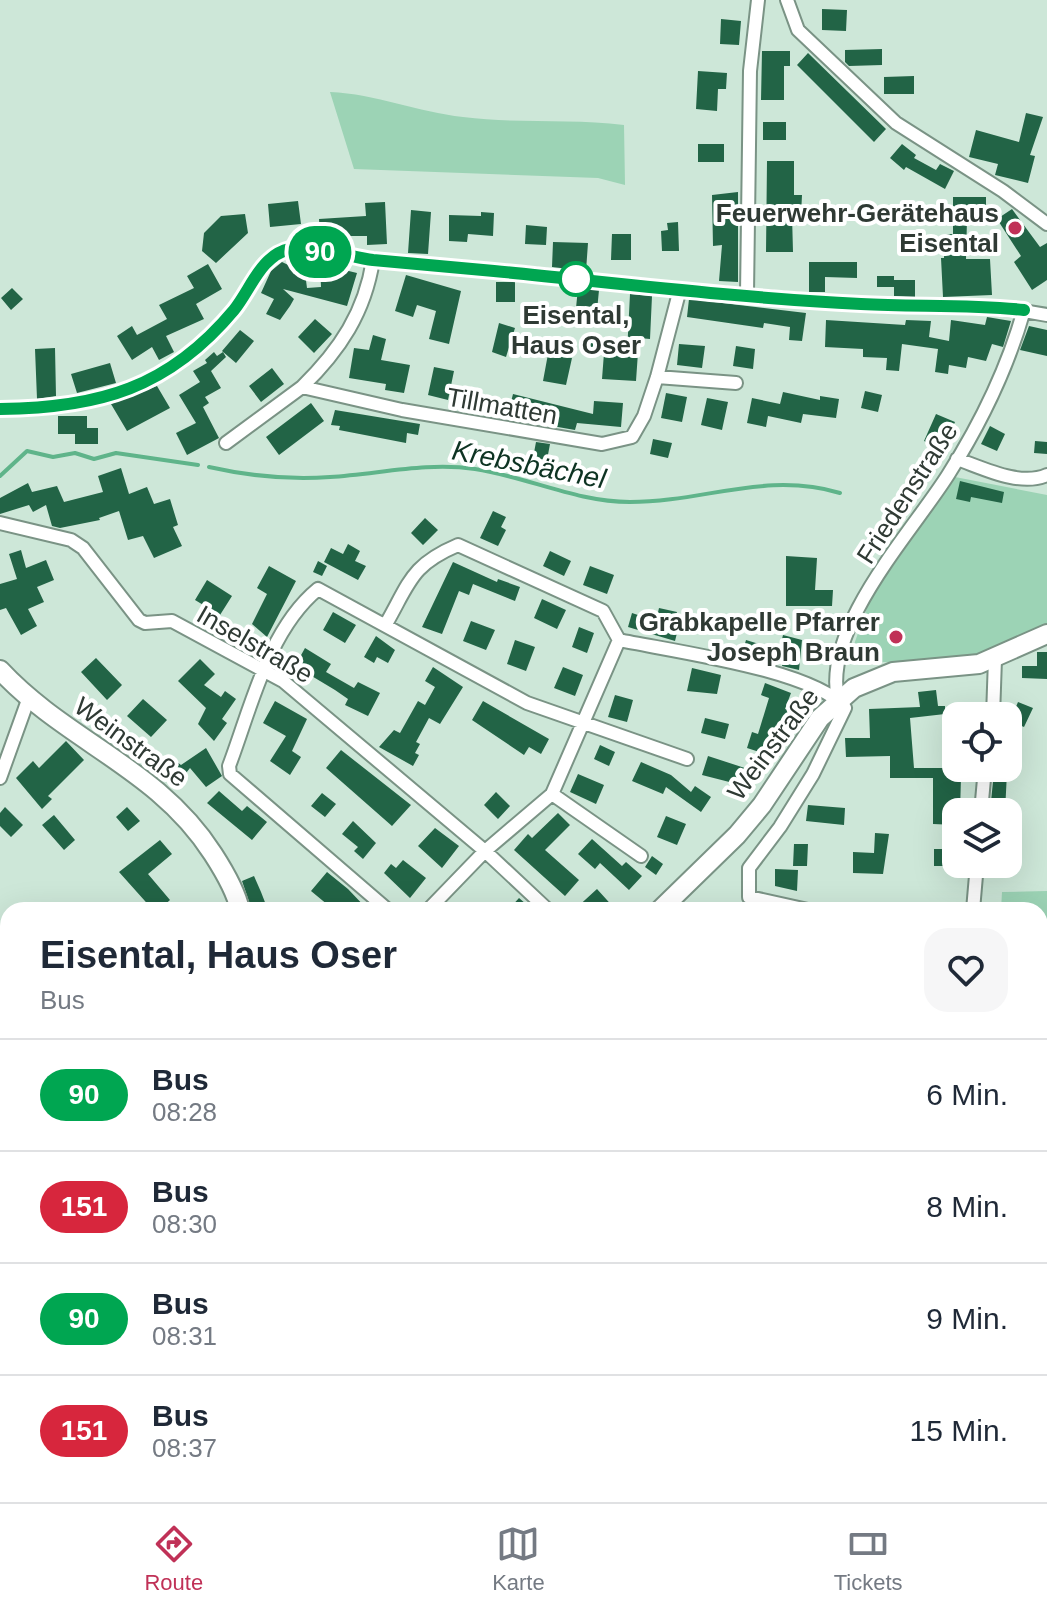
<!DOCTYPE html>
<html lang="de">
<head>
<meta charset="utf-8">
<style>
  body { margin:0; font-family:Helvetica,sans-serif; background:#f6f6f7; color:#1f2937; height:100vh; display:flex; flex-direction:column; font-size:30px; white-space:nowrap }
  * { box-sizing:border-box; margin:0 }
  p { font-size:26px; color:#747a83 }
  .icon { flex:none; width:44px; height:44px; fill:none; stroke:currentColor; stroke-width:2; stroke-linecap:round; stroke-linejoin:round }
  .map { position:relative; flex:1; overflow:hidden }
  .side { position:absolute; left:0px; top:902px; width:1048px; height:600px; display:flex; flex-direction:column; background:#fff; border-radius:24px 24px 0 0; box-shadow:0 8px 32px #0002 }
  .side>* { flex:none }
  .badge { padding:0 16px; border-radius:26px; font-size:28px; line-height:52px }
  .controls { position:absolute; left:942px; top:702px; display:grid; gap:16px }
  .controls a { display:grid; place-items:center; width:80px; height:80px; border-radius:16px; background:#fff; box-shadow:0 8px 32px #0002; font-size:40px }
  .map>.badge { position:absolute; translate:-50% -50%; box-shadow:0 0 0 4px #fff }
  .round { display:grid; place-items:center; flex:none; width:84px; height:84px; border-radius:24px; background:#f6f6f7 }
  .headline { display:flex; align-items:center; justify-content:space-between; height:136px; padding:0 40px }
  h1 { font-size:38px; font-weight:700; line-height:60px }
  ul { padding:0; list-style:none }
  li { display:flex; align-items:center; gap:24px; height:112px; padding:0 40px; border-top:2px solid #e0e1e3 }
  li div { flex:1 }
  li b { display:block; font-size:30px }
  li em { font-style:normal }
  li .badge { min-width:88px; font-weight:700; text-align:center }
  .menu { display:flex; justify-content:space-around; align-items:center; height:112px; border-top:2px solid #e0e1e3; background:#fff; font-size:22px; color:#747a83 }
  .menu a { display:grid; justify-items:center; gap:4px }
  .menu .current { color:#c03157 }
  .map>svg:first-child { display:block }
</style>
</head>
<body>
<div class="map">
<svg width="1047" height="1502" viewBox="0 0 1047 1502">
  <rect width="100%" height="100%" fill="#cde7d8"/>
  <path fill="#9cd3b5" d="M330,92C376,94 418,112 463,117C517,124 571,118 624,125L625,185L598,178L354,169Z
    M955,477L1047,495V624C1027,634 1006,648 985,654C945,665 890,667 850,656L870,599Z
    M1047,891V922H1040V910H1001L1002,892Z"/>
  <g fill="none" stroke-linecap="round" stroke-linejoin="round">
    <path stroke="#5fb48a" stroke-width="4" d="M209,467C249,476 289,480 330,477C379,474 426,462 475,469C528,477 576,502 630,502C704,502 766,471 840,493
      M0,476L27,451L53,457L75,453L94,459L116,453L198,465
      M725,1494L728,1496"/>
  </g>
  <path fill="#226446" d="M822,9L847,10L846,31L822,30Z
    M721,19L741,21L739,45L720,44Z
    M882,49V65L849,66L845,62V50Z
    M762,51H790V66H784V100H761Z
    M808,53L886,129L874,142L797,65Z
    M698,71L727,73L726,89H718L717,111L696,109Z
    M914,76V94H884V77Z
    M1026,113L1043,117L1030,155L1035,156L1028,183L995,175L998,164L969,157L976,130L1019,142Z
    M763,122H786V140H763Z
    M698,144H724V162H698Z
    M902,144L916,155L914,158L936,170L940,164L954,171L945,189L906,167L904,170L890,158Z
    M767,161H794V195H802L801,215H792L793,252H766Z
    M738,192V282L719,281L722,245L713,246L712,195Z
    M953,197H986V219H967L966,259H990L992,295L943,297L941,258H944L945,234H953Z
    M298,201L301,224L270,227L268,204Z
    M385,202L387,244L367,245V236H320L319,219L366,216L365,203Z
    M1012,209L1040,247L1047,243V280L1032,290L1014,262L1021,256L997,219Z
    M411,210L431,212L428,254L408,253Z
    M481,212L494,213L493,236L468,234L467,242L449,241V215L481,216Z
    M245,214L248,233L216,263L202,251L204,233L221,216Z
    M678,222L679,251H662L661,231L668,230L667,223Z
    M526,225L547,227L546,245L525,244Z
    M612,234H631V260H611Z
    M553,242L588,243L586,271L552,267Z
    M282,262L305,273L307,288L321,287L320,264L357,273L347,306L283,289L294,299L290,306L280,320L266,314L274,299L261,293L271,271Z
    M809,262H857V278L825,277V292H809Z
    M208,264L222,289L196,304L204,319L166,336L174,352L159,360L152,347L132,360L117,336L132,326L137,335L167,319L159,305L194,288L187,276Z
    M406,275L461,291L449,344L429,339L436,311L417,305L413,317L395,311Z
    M877,276H894V287H877Z
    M894,280H915V297L894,296Z
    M496,282H515V302H496Z
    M12,288L23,299L11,310L1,298Z
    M578,288L599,290L596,321L575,318Z
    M630,294L652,296L650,339L639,338L636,381L602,379L604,353H627Z
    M689,299L806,313L802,341L789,340L790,327L764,323L763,328L687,317Z
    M987,317L1011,321L1003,347L992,344L986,361L968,357L966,368L949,365L948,374L935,372L938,349L902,344L899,371L886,370L887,358L863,357V349L825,347L826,320L905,325L906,320L931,321L929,337L949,341L951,320L985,325Z
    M315,319L332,334L314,353L298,337Z
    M499,323L515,328L506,357L492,352Z
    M1029,326L1047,330V356L1020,350Z
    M240,330L254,341L236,363L222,351Z
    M373,335L386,339L381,360L410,365L404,393L385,390L386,384L349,378L354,348L369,350Z
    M589,336H599L598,352L588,351Z
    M679,344L705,346L702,368L677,365Z
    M736,346L755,349L753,369L733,366Z
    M55,348L56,396L37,399L35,349Z
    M214,352L217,356L223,352L226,357L211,371L221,388L205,397L209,403L203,407L219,438L187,455L176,433L196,423L179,395L200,382L193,371L207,363L205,360Z
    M548,354L572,358L566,385L543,381Z
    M110,363L116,383L77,393L71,374Z
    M434,367L454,371L448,400L428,395Z
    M272,368L284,384L261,402L249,386Z
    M157,386L170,408L127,431L111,404Z
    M865,391L882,395L878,412L861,408Z
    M783,392L820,400V396L839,399L836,418L803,414L801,423L768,416L766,427L747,423L752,398L780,404Z
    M666,393L687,397L682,422L661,418Z
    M513,394L593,414L594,401L623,403L621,427L577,423L575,430L507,418Z
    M707,398L728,402L722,430L701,425Z
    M311,403L324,421L279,455L266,437Z
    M335,410L420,424L418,435L407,433L406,443L339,430L340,426L331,425Z
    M936,414L955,422L943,449L924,441Z
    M58,416H87V428H98V444H75V434H58Z
    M990,426L1005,434L997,451L981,444Z
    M653,439L672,443L668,458L650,454Z
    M1035,441L1047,442V454L1034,453Z
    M536,442L550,444L547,460L533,458Z
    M914,465L932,472L925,488L907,481Z
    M121,468L129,494L147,487L154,504L170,499L178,525L173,527L182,546L154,558L143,536L128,540L119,511L99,518L100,520L60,528L52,526L46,505L33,512L29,505L0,514V498L28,483L32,492L57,486L64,502L103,492L98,476Z
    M960,481L1004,492L1002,503L971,497L970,502L956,499Z
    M493,511L506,517L501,527L506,530L498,546L480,538Z
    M425,518L438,530L423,545L411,533Z
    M348,544L360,551L355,561L366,566L358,580L324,562L331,548L343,554Z
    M21,550L26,568L46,560L54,580L37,587L44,602L28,609L37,626L21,635L6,608L0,610V584L17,579L9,554Z
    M550,551L571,561L564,576L543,566Z
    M786,556L817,558L815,590H833L832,606H786Z
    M318,561L327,566L322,576L313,572Z
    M453,562L497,582L498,579L520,587L515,601L473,584L469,595L459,591L442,634L422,627Z
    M269,566L296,581L267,637L252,624L267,594L257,588Z
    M590,566L614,575L607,594L583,585Z
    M207,580L232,596L220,615L195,600Z
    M542,599L566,610L557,629L534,618Z
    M659,608L677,612L674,623L679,625L675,641L628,627L632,613L656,621Z
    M333,612L356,625L345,643L323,630Z
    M471,621L495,630L486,650L463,641Z
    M579,627L594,633L587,653L572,647Z
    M783,635L802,640L799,670L782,666L785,652L779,651Z
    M376,636L395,650L388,663L377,657L374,663L364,657Z
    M515,640L535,647L526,671L507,664Z
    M746,640L766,646L762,660L742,654Z
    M305,648L331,664L326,672L354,688L358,682L380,693L368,716L345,705L348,699L335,690L295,666Z
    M1037,652H1047V679L1022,678V666H1037Z
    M96,658L122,685L107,700L81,672Z
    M200,659L215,674L204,685L221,697L225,691L236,699L222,719L227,723L214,741L198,724L206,708L178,681Z
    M433,667L463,687L440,724L429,718L416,742L420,744L415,753L419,755L413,766L379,747L394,730L400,733L418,701L425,705L435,687L425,681Z
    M563,667L583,675L575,696L554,688Z
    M692,668L721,675L717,694L687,691Z
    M765,683L791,693L785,709L798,713L789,734L777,730L769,755L747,748L752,732L758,734L769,698L761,695Z
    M936,690L938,706H945V714L910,718L914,768H946L947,778L961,777L960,812H956V825L933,824V778H890V756L846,757L845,738H870L869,709L920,707L918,692Z
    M615,695L633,700L627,722L608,717Z
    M143,699L167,720L151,737L127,716Z
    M275,701L307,719L292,751L301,757L290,775L270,761L286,736L263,723Z
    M483,701L549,739L541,754L529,747L524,755L472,720Z
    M1018,702L1033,708L1024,727L1010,721Z
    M705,718L729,724L725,739L701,733Z
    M66,741L84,760L48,796L52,799L42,809L16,778L33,761L39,768Z
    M600,745L615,752L609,766L594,759Z
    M1008,747H1022L1021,763L1008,762Z
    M206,748L222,776L206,787L190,768L179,782L163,770L172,758L181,765Z
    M341,750L411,805L392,826L326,768Z
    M708,756L751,770L745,786L702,775Z
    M641,762L671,775L691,792L695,786L711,797L701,812L666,787L663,794L632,781Z
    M994,772H1007L1005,812L990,811Z
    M578,774L604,785L596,804L570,792Z
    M219,791L242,811L247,806L267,822L252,840L207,803Z
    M496,792L510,806L498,819L484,805Z
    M322,793L336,804L325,817L311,806Z
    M808,805L845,808L844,825L806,821Z
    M5,807L23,825L11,837L0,826V813Z
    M127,807L140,821L128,831L116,817Z
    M558,813L570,825L545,850L579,880L565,896L514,850L528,834L532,838Z
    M54,815L75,840L64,850L42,825Z
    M666,816L686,824L677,845L657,837Z
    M353,821L376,843L363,859L354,851L358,847L342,834Z
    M435,828L459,846L442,868L418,846Z
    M875,833L889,834L883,874L853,873V852L874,853Z
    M592,839L622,866L626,862L642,876L629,890L600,863L595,869L578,854Z
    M160,840L172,854L148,874L170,900L159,910H153L119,872Z
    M794,844H808L807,866H793Z
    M934,849H956V866H934Z
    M652,856L663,864L656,875L645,867Z
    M403,860L426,878L410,898L384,873L391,864L396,868Z
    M775,869L798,870L797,891L775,886Z
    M327,872L348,889L368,910H334L311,891Z
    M254,876L261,892L268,910H252L242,881Z
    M597,889L616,910H574Z
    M519,898L533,910H508Z"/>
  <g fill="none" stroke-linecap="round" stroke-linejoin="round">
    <defs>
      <path id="minor" d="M787,0L798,30L896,123L1003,191L1047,224
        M373,260C365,312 340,350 302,387L402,410L602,444L632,437L644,416L657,377L680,289
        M747,294L750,71L758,0
        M657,377L736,383
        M0,409C99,408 169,388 234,310C251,289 261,255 290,249C312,244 345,255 367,259C403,264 440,266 476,269C604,281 732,297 860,304C923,308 985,303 1047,315
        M226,443L302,387
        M957,459C983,468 1020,487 1047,475
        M0,523L71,540L83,548L139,620L145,623L172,621L283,681L485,851L548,910
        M386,624C410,582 411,565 458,545L603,611L619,640C671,651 815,670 845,708L813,774L780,827L749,868V897L808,910
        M838,699C822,628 912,532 948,475C981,423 1007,370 1024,310
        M993,716L995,659
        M0,778L28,700
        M552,794L641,856
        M981,812L985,768
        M388,910L230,774L229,766C251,708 268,630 318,589L527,703L687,759
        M428,910L485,851L552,794L619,640
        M973,910L977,864
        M713,1494L724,1502
        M937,1502L942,1494"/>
      <path id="secondary" d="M0,670C67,742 158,768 213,854C224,871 236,891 240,910
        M660,910L737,835L762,805L820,718L854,688L893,672L979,664L1047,634"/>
    </defs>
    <use href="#minor" stroke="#7a9385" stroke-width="16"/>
    <use href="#secondary" stroke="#7a9385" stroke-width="22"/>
    <use href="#minor" stroke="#fff" stroke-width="12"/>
    <use href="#secondary" stroke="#fff" stroke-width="18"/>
  </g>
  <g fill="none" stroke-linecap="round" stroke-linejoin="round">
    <defs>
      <path id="line" d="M0,409C99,408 169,388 234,310C251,289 261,255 290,249C310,244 351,257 373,260C413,264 454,267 494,271C616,283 738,298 861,304C915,307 969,304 1024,310"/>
    </defs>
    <use href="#line" stroke="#fff" stroke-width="18"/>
    <use href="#line" stroke="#00a651" stroke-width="12"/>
  </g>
  <g fill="#c03157" stroke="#fff" stroke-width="3">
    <circle cx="1015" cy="228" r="8"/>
    <circle cx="896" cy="637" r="8"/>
  </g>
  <circle fill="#fff" stroke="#00a651" stroke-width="4" cx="576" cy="279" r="16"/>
  <g text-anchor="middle" stroke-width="8" stroke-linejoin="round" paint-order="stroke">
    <g font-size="26" font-weight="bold" fill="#2f3a34" stroke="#fff" text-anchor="end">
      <text x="999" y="222">Feuerwehr-Gerätehaus<tspan x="999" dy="30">Eisental</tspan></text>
      <text x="880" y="631">Grabkapelle Pfarrer<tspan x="880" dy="30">Joseph Braun</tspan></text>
    </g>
    <g font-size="26" font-weight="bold" fill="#2f3a34" stroke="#fff">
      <text x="576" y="324">Eisental,<tspan x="576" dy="30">Haus Oser</tspan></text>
    </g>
    <g font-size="26" fill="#2f3a34" stroke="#fff">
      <text transform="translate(502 406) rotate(10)" y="9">Tillmatten</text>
      <text transform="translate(907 493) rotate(-57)" y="9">Friedenstraße</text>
      <text transform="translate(255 644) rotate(30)" y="9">Inselstraße</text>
      <text transform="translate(131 742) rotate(36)" y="9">Weinstraße</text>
      <text transform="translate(773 744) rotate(-53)" y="9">Weinstraße</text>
    </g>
    <g font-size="28" font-style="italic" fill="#0d3322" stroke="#fff">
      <text transform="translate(529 464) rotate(11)" y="10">Krebsbächel</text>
    </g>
  </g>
</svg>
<div class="controls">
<a><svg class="icon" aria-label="locate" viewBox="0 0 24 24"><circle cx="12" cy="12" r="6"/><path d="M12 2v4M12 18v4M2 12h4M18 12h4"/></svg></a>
<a><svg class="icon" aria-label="layers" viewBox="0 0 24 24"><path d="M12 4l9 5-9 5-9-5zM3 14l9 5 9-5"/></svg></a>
</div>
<b class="badge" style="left:320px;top:252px;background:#00a651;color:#fff">90</b>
<section class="side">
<div class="headline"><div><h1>Eisental, Haus Oser</h1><p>Bus</p></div><a class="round"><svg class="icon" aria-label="heart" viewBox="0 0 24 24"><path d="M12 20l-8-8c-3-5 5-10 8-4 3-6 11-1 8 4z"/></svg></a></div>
<ul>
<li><span class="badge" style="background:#00a651;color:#fff">90</span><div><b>Bus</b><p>08:28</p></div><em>6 Min.</em></li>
<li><span class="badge" style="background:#d7263d;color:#fff">151</span><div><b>Bus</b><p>08:30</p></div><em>8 Min.</em></li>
<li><span class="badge" style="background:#00a651;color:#fff">90</span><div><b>Bus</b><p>08:31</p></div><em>9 Min.</em></li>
<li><span class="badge" style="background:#d7263d;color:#fff">151</span><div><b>Bus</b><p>08:37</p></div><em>15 Min.</em></li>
</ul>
</section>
</div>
<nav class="menu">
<a class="current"><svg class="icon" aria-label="directions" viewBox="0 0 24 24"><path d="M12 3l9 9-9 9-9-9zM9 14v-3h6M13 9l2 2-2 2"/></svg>Route</a>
<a><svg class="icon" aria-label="map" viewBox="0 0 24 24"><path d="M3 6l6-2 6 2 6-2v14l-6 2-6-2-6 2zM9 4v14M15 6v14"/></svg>Karte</a>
<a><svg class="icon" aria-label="tickets" viewBox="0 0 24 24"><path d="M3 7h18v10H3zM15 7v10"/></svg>Tickets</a>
</nav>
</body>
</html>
